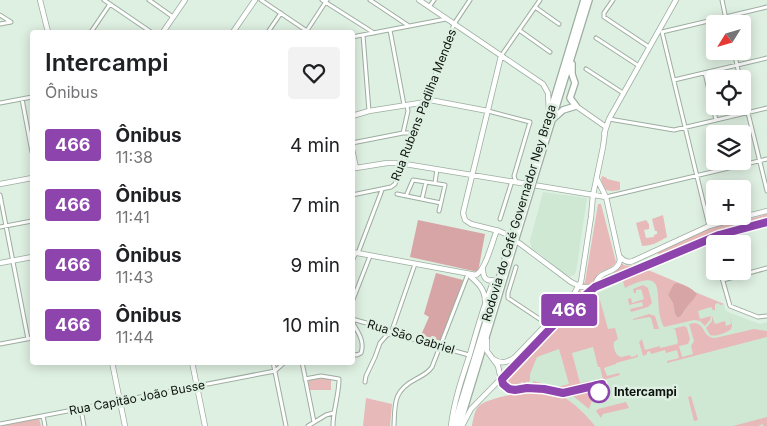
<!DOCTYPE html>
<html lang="pt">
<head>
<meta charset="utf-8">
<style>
  body { margin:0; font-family:Inter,sans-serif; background:#f2f2f2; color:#202124; height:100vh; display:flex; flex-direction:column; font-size:19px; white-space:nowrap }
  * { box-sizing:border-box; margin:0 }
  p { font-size:16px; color:#757577 }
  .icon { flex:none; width:28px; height:28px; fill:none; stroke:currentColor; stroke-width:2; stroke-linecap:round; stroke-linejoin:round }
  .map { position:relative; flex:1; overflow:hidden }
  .drawer { position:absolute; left:30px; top:30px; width:325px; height:335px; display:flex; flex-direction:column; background:#fff; border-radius:5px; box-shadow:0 2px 12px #0003 }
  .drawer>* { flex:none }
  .badge { padding:0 10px; border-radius:4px; font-size:18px; line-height:32px }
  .needle { width:32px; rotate:233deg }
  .controls { position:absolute; left:706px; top:15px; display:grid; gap:10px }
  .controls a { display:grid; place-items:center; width:45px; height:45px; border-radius:5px; background:#fff; box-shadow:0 2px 12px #0003; font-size:25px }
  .map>.badge { position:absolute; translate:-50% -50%; box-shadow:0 0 0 2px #fff }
  .round { display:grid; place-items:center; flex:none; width:52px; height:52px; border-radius:5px; background:#f2f2f2 }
  .head { display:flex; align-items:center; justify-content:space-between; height:85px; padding:0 15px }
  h1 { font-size:24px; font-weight:600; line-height:38px }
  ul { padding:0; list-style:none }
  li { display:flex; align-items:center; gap:15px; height:60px; padding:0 15px }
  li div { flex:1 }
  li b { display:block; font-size:19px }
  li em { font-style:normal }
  li .badge { min-width:55px; font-weight:700; text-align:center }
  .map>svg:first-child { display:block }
</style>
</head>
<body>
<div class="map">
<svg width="767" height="426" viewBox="0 0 767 426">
  <rect width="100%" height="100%" fill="#def0e2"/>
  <path fill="#cfe8d4" d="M543,192L587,198L576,272L574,275L571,276L566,277L539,253L532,250L530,241Z
    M648,270L686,289L724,304L725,309L728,312L760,324L767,322V426H472L477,408L481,404L488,401L521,393L520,386L512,387L506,383L512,375L578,307L594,295L605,290Z"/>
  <path fill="#e8b9b9" d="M602,176L607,178V179L620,182V190L612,191L606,190C603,185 600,181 602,176Z
    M598,204H601L616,262C612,269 605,269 599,273C595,277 594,282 588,286L584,285L583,284L585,282Z
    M767,214V220L752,224L749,222L750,219Z
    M663,215L667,237C659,242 651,246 642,246L636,223L646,220L649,224V229L644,230L646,238L654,237V235L657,234V231H655L652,219Z
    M735,221H739V224L660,256L658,254V252L661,250C686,238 707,227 735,221Z
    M621,263C626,267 630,266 636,264V265L630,269L615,276L613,272L617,269Z
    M648,270L684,285L672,289L668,295L673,303L675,314L677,317H680L683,314L695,292L724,304L720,305L719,303L715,304V310H713L711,307L698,311L700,319L711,316L710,320L705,326L700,321L694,320L664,327C650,302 673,264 625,288L623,281Z
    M643,285L648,288L652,303L648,307L631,312L630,309L643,306L642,302L629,305L628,299L631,298L632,303L644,299L641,289L636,290V293H634L633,289Z
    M579,289L584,294L551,326L549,324Z
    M598,293L608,329L615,328L618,339L614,342C613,347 615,355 621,357L630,355L631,357L636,356V355L637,354L638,357L616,363V364L604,368L607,376L619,373L620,375L603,380L600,367H598L593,347L572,353L580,383L589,381L590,383L568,389H561L534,385L533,384V381L557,387L569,384L559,349L537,357L530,374V380L529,382H527L524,385L523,382H521V386C515,387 510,388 506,383L512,375L578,307Z
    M649,314L655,316L659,329H654L651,318L649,317L633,320V319Z
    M712,316L715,324L725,321L726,326L731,324L730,316L732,325L731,329C726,333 716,337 710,335L706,328L712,321Z
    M695,323C706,325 702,337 715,338L754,329L767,331V337L667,363V361L679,358L677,350L666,353L665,350L651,354L650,351L647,352V354L643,356L639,342L642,339L645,350L660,346V348L677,344L678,342L675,329H672L684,326L687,328L690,339L688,344L679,346L682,357L693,354L691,346L694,341L689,324Z
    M320,378L331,379V390H310L308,380Z
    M596,389L589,409L573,396L574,395Z
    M536,391C544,392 553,393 561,396C574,402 586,415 595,426H472C473,420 474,412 478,407C484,398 525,392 536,391Z
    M691,396L698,420L694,421L688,397Z
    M366,398L392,404L390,426H363Z
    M626,402L629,408L603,414L601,418L596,411L598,409Z
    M767,417V426H763V424L758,426H733Z
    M39,418L41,426H3Z"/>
  <path fill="#d7a5a5" d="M418,220L485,234L478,272L410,257Z
    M436,273L463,280L441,341L421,335L429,317L424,314Z
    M677,283C685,285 692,288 697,294C694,300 690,302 687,307C684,311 683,314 680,317H677L675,314L673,303L668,295L674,284Z"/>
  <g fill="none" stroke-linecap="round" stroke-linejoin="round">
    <defs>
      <path id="street" d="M104,0L151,32
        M149,0L173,17
        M261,0L307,31
        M322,0L374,33
        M370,0L409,26
        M613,0L604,13V17L649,47
        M722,0L727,24
        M429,7L434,0
        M535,7L559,24
        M0,15L11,22
        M0,24L11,22
        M390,30L404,105
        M519,30L550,52
        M91,32L110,4
        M268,32L281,13
        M306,32L327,0
        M662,32L709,226
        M662,32L767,7
        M363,35L369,111
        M352,37L446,19
        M596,38L639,66
        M734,51L740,79
        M501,56L540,0
        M586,69L623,93
        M705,73L716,120
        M674,80L767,58
        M742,88L767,191
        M22,99L32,152
        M0,103L32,97
        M488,111L530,122L514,176L516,182
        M609,119L674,130L767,108
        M403,133L408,111L407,106
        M352,143L403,133H414
        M435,183L437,169
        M397,194L441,203
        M0,195L28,339
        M352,195L391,187L395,184L454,24L470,0
        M406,196L413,180L445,185L439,211
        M606,197L767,159
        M422,199L426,182
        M500,219L512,181
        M0,227L32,221
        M712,238L715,250
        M358,253L382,190
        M352,261L356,253
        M516,267L508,293V298L547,324
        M720,271L730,306L758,317L767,316
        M723,280L767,268
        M352,302L370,256
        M352,319L384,328L391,333L469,355
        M352,322C358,332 365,341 361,353L357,355L352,354
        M0,344L32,338
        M273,362L286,426
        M302,362L314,422
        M305,379L321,376L339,379C339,395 333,410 333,426
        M365,382L366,376L375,357L380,343L386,336L391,333L415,264
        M81,409L84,426
        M43,416L45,426
        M0,424L275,371L285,362
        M308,426L326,415L333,413
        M394,426C395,403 393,391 416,379C422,376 428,373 432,367L468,274"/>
      <path id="secondary" d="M40,0L48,32
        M419,0L543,84L548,93L549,112
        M163,32L185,0
        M233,32L255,0
        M501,56L463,213L465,220L471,224L499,231L508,235
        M576,106L606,127
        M352,116L369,111L426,102L430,100L488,111
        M604,134L609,119L676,0
        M352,149L356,168L387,163H399L606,197
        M0,184L32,178
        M519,243L571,282L581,287H594
        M352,252L476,275C486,269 492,242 497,230
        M619,256C624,261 627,263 633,261L709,226L727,221L767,211
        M0,263L32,257
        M483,270C483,278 487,282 494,280
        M469,275C478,283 485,289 485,301
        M595,287C597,268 617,276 620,260L606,197L597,179
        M487,340V351L498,366L501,379
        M493,359C501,364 506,363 514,358L566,304L575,292L581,282L591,217L593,195L603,147L605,132
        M112,362L125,426
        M192,362L205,426
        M451,426C454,401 462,378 470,354C477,329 484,304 494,280
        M462,426L471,409L569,309L595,287L712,238L739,229L767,222"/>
      <path id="highway" d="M554,118L563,110L576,106L570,98L575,83L572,74V64
        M529,182L584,0
        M533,182L589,0
        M454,426L527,188
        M459,426L531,189"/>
    </defs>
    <use href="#street" stroke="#9daea0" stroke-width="5"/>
    <use href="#secondary" stroke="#9daea0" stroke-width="6"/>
    <use href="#highway" stroke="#9daea0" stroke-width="8"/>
    <use href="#street" stroke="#fff" stroke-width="3"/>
    <use href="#secondary" stroke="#fff" stroke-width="4.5"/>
    <use href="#highway" stroke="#fff" stroke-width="5.5"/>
    <defs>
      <path id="highway-bridge" d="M527,188L529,182
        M531,189L533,182"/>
    </defs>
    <use href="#highway-bridge" stroke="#9daea0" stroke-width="8" stroke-linecap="butt"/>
    <use href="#highway-bridge" stroke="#fff" stroke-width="5.5"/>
  </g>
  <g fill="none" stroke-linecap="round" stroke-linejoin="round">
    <defs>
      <path id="line" d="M597,397L602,386V384L563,393L544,389L527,388L515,390L509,389L503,384L502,379L569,309L595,287L719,235L767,222"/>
    </defs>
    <use href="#line" stroke="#fff" stroke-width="11"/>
    <use href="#line" stroke="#8e44ad" stroke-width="8"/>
  </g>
  <circle fill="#fff" stroke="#8e44ad" stroke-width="2.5" cx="599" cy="392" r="10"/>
  <g text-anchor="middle" stroke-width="5" stroke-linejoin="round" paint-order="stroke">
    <g font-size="12" fill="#0c120d" stroke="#def0e2">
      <text transform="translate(424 105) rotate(-69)" y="4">Rua Rubens Padilha Mendes</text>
      <text transform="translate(519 213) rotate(-73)" y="4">Rodovia do Café Governador Ney Braga</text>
      <text transform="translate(411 337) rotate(17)" y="4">Rua São Gabriel</text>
      <text transform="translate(137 398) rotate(-11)" y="4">Rua Capitão João Busse</text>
    </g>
    <g font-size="12" font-weight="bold" fill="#0c120d" stroke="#def0e2" text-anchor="start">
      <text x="614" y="396">Intercampi</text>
    </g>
  </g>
</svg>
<div class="controls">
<a><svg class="needle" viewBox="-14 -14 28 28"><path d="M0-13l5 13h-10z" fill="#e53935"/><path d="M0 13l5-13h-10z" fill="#757577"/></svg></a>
<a><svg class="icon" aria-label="locate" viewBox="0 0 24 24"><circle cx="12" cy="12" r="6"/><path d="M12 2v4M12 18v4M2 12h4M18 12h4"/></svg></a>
<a><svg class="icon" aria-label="layers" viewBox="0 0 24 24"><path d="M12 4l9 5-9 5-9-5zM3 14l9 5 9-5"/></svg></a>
<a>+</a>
<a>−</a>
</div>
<b class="badge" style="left:569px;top:310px;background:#8e44ad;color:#fff">466</b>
<section class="drawer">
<div class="head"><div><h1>Intercampi</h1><p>Ônibus</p></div><a class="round"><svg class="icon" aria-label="heart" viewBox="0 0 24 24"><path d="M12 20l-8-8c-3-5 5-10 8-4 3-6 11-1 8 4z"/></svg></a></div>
<ul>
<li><span class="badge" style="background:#8e44ad;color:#fff">466</span><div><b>Ônibus</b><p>11:38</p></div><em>4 min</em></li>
<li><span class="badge" style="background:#8e44ad;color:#fff">466</span><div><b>Ônibus</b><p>11:41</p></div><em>7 min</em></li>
<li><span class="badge" style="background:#8e44ad;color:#fff">466</span><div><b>Ônibus</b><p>11:43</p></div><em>9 min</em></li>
<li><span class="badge" style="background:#8e44ad;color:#fff">466</span><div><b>Ônibus</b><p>11:44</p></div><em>10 min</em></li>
</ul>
</section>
</div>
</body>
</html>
